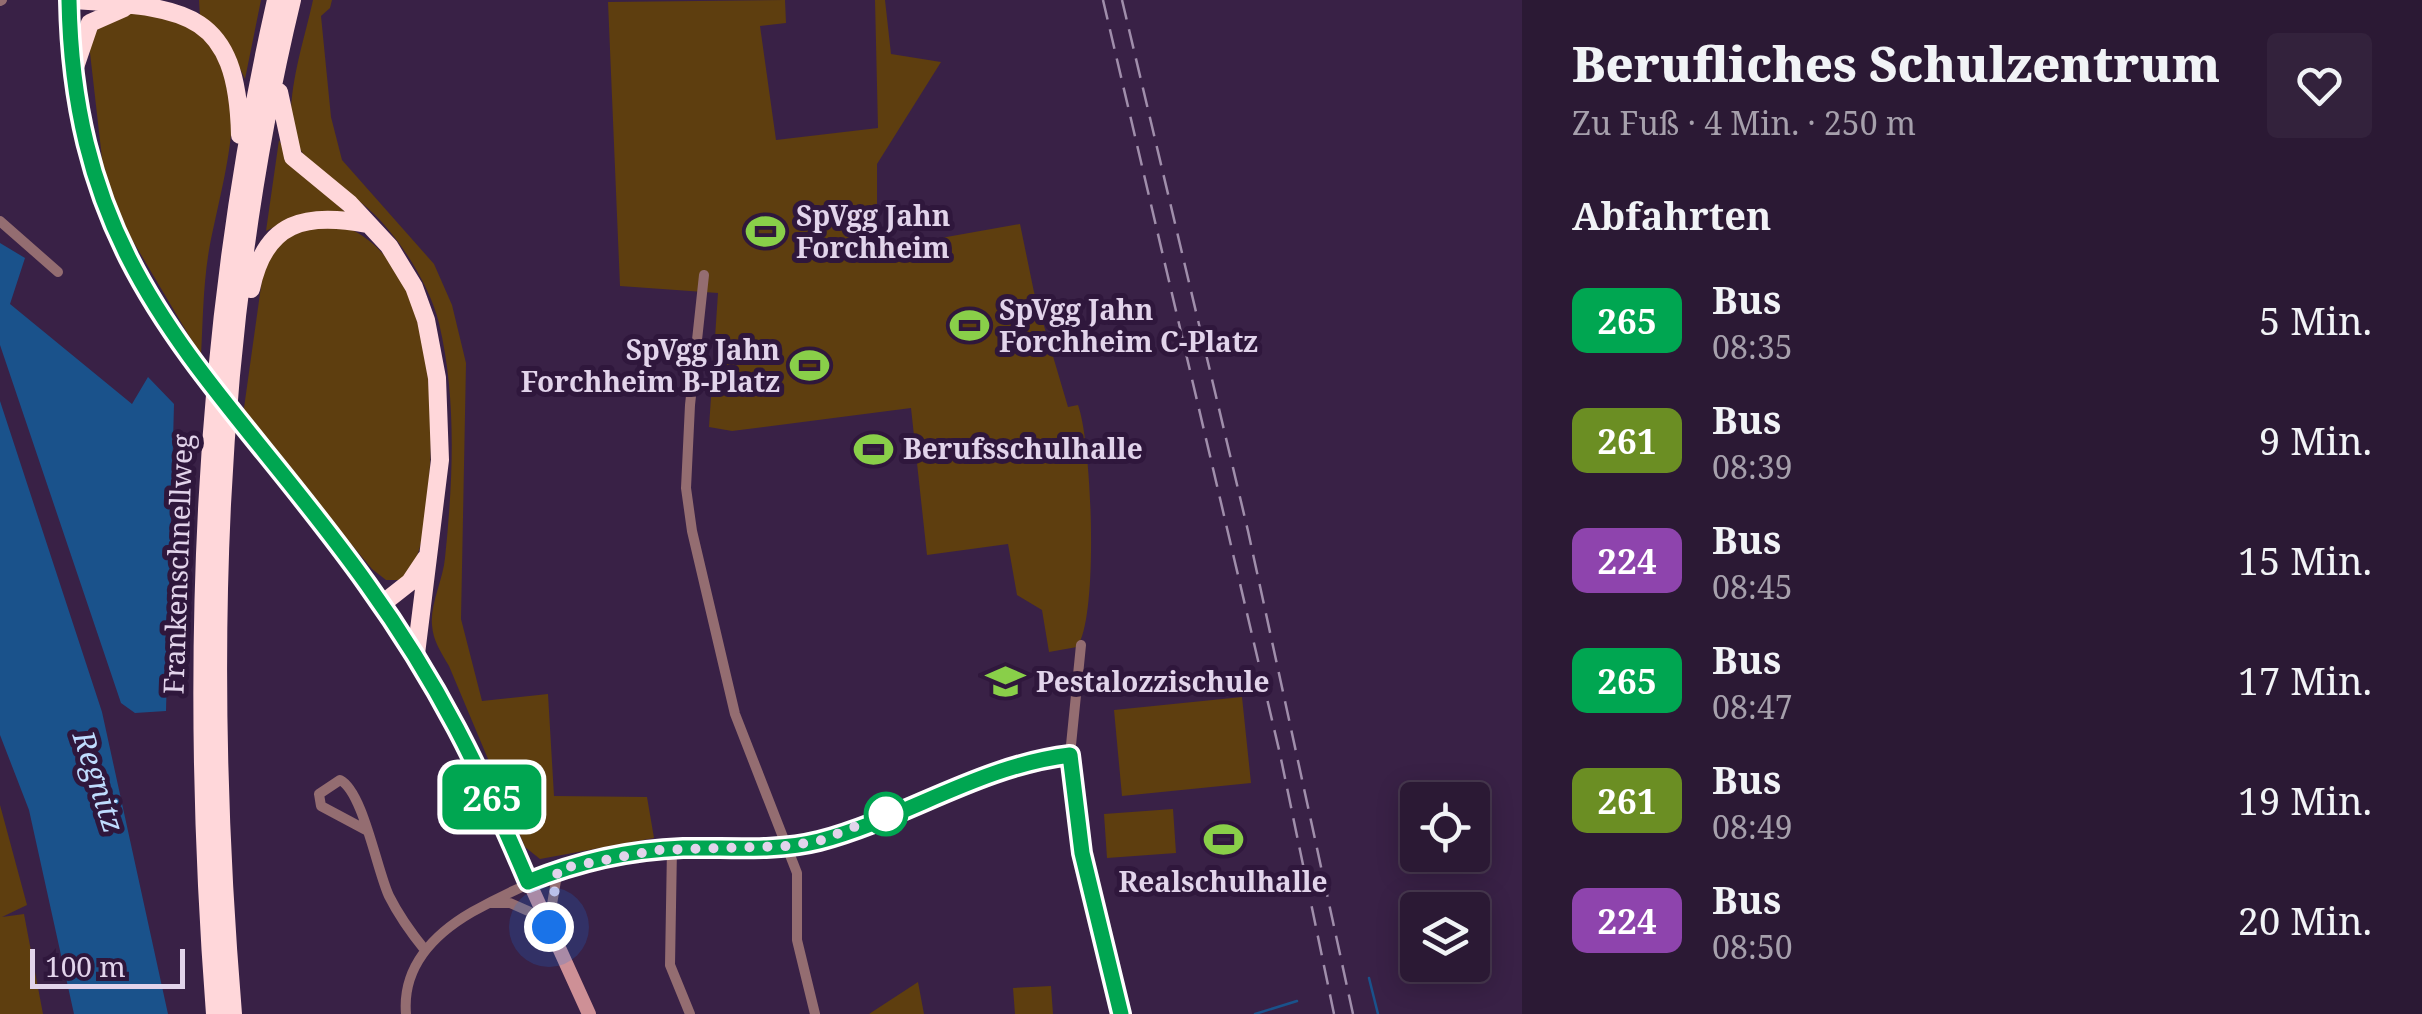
<!DOCTYPE html>
<html lang="de">
<head>
<meta charset="utf-8">
<style>
  body { margin:0; font-family:"Noto Serif",serif; background:#33223c; color:#f1f3f6; height:100vh; display:flex; flex-direction:column; font-size:38px; white-space:nowrap }
  * { box-sizing:border-box; margin:0 }
  p { font-size:32px; color:#a6a0ac }
  .icon { flex:none; width:55px; height:55px; fill:none; stroke:currentColor; stroke-width:2; stroke-linecap:round; stroke-linejoin:round }
  .map { position:relative; flex:1; overflow:hidden }
  .drawer { display:flex; flex-direction:column; background:#2b1934; width:900px }
  .drawer>* { flex:none }
  .badge { padding:0 20px; border-radius:15px; font-size:35px; line-height:65px }
  .buttons { position:absolute; left:1400px; top:782px; display:grid; gap:20px }
  .buttons a { display:grid; place-items:center; width:90px; height:90px; border-radius:10px; background:#2b1934; box-shadow:0 5px 25px #0003,0 0 0 2px #47384f; font-size:50px }
  .scale { position:absolute; left:30px; bottom:25px; width:155px; box-sizing:border-box; padding-left:10px; border:5px solid #e2d4eb; border-top:0; font-size:28px; line-height:35px; white-space:nowrap; color:#e2d4eb; -webkit-text-stroke:8px #2f173c; paint-order:stroke }
  .you { position:absolute; width:50px; height:50px; margin:-25px; border:8px solid #fff; border-radius:50%; background:#1a73e8; box-shadow:0 0 0 15px #1a73e833 }
  .map>.badge { position:absolute; translate:-50% -50%; box-shadow:0 0 0 5px #fff }
  h2 { padding:0 50px; font-size:38px; line-height:90px }
  .round { display:grid; place-items:center; flex:none; width:105px; height:105px; border-radius:10px; background:#33223c }
  .overview { display:flex; align-items:center; justify-content:space-between; height:170px; padding:0 50px }
  h1 { font-size:48px; font-weight:800; line-height:75px }
  ul { padding:0; list-style:none }
  li { display:flex; align-items:center; gap:30px; height:120px; padding:0 50px }
  li div { flex:1 }
  li b { display:block; font-size:38px }
  li em { font-style:normal }
  li .badge { min-width:110px; font-weight:700; text-align:center }
  main { display:flex; flex:1; min-height:0 }
  .map>svg:first-child { display:block }
</style>
</head>
<body>
<main>
<div class="map">
<svg width="1522" height="1014" viewBox="0 0 1522 1014">
  <rect width="100%" height="100%" fill="#392146"/>
  <path fill="#5e3e0f" d="M199,0H261L245,79L227,41L200,18Z
    M313,0H332L330,8L321,16L331,117L342,160L434,264L452,305L466,363L461,619L482,701L548,694L554,796L647,797L654,838L540,859L525,847L449,666C441,652 433,641 432,625C430,604 443,580 445,558C453,481 457,399 439,323C430,286 401,240 373,213C345,185 292,165 291,120C290,81 305,37 313,0Z
    M785,0L786,23L760,26L776,140L878,128L875,0H885L891,54L941,62L877,164V240L924,241L1020,224L1034,292L1068,407L1078,405C1092,443 1099,617 1077,647L1049,652L1042,610L1017,595L1008,544L927,555L911,408L732,431L709,427L718,293L620,286L608,2Z
    M137,11C276,30 227,153 209,250C203,286 203,320 201,356L124,226L103,167L89,44L95,28Z
    M279,140L292,165L350,216L284,222L266,231Z
    M344,226C437,264 436,420 427,503C423,529 423,562 400,580H386L372,569L243,415L264,265C282,232 308,227 344,226Z
    M1242,697L1251,783L1122,796L1114,710Z
    M0,805L27,905L2,917L24,914L43,1014H0Z
    M1173,809L1176,853L1107,858L1104,814Z
    M918,982L924,1014H869Z
    M1051,986L1053,1014H1015L1013,988Z"/>
  <path fill="#1a528b" d="M0,243L25,258L10,304L132,404L148,377L174,404L166,711L135,713L121,703L0,345Z
    M0,401L102,712L168,1014H74L29,810L0,735Z"/>
  <g fill="none" stroke-linecap="round" stroke-linejoin="round">
    <path stroke="#1a528b" stroke-width="2.5" d="M1369,978L1378,1014
      M1255,1014L1297,1001"/>
    <path stroke="#946d71" stroke-width="10" d="M0,1L2,0
      M0,221L58,272
      M704,275L690,405L686,488L692,531L735,714L797,873V940L815,1014
      M1081,645L1070,755L1082,853L1121,1014
      M366,830L321,806L319,794L340,780C363,791 377,871 389,896C398,914 412,934 425,950
      M672,848L670,965L690,1014
      M490,903H510L544,918
      M549,922L558,869
      M406,1014C402,967 434,934 472,912C539,875 604,851 681,848C727,846 774,852 818,841C906,819 976,766 1070,755"/>
    <path stroke="#ce9096" stroke-width="14" d="M69,0C71,145 114,256 198,373
      M251,438L364,579L452,712L589,1014"/>
    <path stroke="#ffd7da" stroke-width="18" d="M73,0C182,8 237,7 240,135
      M74,70L90,23L124,8
      M279,92L293,157L350,204L389,246L414,287L426,320L437,378L440,460L416,654
      M251,289C265,221 306,212 367,224
      M382,604L410,582L426,558
      M215,1014C189,674 200,334 276,0
      M233,1014C205,676 212,331 292,0"/>
    <path stroke="#a08eab" stroke-width="2.5" stroke-dasharray="20 10" stroke-linecap="butt" d="M1103,0L1280,754L1334,1014
      M1122,0L1248,531L1353,1014"/>
    <path stroke="#ce9096" stroke-width="14" d="M198,373L251,438"/>
  </g>
  <g fill="none" stroke-linecap="round" stroke-linejoin="round">
    <defs>
      <path id="line" d="M69,0C74,281 219,376 367,584C439,684 480,769 528,882C577,862 629,850 683,848C728,847 775,852 819,841C906,818 979,766 1070,755L1082,853L1121,1014"/>
    </defs>
    <use href="#line" stroke="#fff" stroke-width="22"/>
    <use href="#line" stroke="#00a651" stroke-width="15"/>
    <path stroke="#e2d4eb" stroke-width="10" stroke-dasharray="0 18" d="M549,927L558,869L657,850L789,846L822,840L886,814"/>
  </g>
  <defs>
    <symbol id="stadium-bare" viewBox="-9 -9 18 18"><path d="M0-5a6.5 5 0 1 0 0 10a6.5 5 0 1 0 0-10ZM-3.5-1.8h7v3.6h-7Z" fill="#89cf49" stroke="#2f173c" stroke-width="2.5" paint-order="stroke"/></symbol>
    <symbol id="school-bare" viewBox="-9 -9 18 18"><path d="M0-5L7-2L0 1L-7-2ZM-4 1L0 2.5L4 1V4Q0 6-4 4Z" fill="#89cf49" stroke="#2f173c" stroke-width="2.5" paint-order="stroke"/></symbol>
  </defs>
  <g fill-rule="evenodd">
    <use href="#stadium-bare" x="738" y="204" width="55" height="55"/>
    <use href="#stadium-bare" x="942" y="298" width="55" height="55"/>
    <use href="#stadium-bare" x="782" y="338" width="55" height="55"/>
    <use href="#stadium-bare" x="846" y="422" width="55" height="55"/>
    <use href="#school-bare" x="978" y="654" width="55" height="55"/>
    <use href="#stadium-bare" x="1196" y="812" width="55" height="55"/>
  </g>
  <circle fill="#fff" stroke="#00a651" stroke-width="5" cx="886" cy="814" r="20"/>
  <g text-anchor="middle" stroke-width="10" stroke-linejoin="round" paint-order="stroke">
    <g font-size="28" font-weight="bold" fill="#e2d4eb" stroke="#2f173c" text-anchor="start">
      <text x="796" y="226">SpVgg Jahn<tspan x="796" dy="32">Forchheim</tspan></text>
      <text x="999" y="320">SpVgg Jahn<tspan x="999" dy="32">Forchheim C-Platz</tspan></text>
      <text x="780" y="360" text-anchor="end">SpVgg Jahn<tspan x="780" dy="32">Forchheim B-Platz</tspan></text>
      <text x="903" y="459">Berufsschulhalle</text>
      <text x="1036" y="692">Pestalozzischule</text>
      <text x="1223" y="892" text-anchor="middle">Realschulhalle</text>
    </g>
    <g font-size="28" fill="#e2d4eb" stroke="#2f173c">
      <text transform="translate(178 564) rotate(-88)" y="10">Frankenschnellweg</text>
    </g>
    <g font-size="30" font-style="italic" fill="#bfdcfe" stroke="#2f173c">
      <text transform="translate(98 782) rotate(72)" y="10">Regnitz</text>
    </g>
  </g>
</svg>
<div class="buttons">
<a><svg class="icon" aria-label="locate" viewBox="0 0 24 24"><circle cx="12" cy="12" r="6"/><path d="M12 2v4M12 18v4M2 12h4M18 12h4"/></svg></a>
<a><svg class="icon" aria-label="layers" viewBox="0 0 24 24"><path d="M12 4l9 5-9 5-9-5zM3 14l9 5 9-5"/></svg></a>
</div>
<div class="scale">100 m</div>
<div class="you" style="left:549px;top:927px"></div>
<b class="badge" style="left:492px;top:797px;background:#00a651;color:#fff">265</b>
</div>
<section class="drawer">
<div class="overview"><div><h1>Berufliches Schulzentrum</h1><p>Zu Fuß · 4 Min. · 250 m</p></div><a class="round"><svg class="icon" aria-label="heart" viewBox="0 0 24 24"><path d="M12 20l-8-8c-3-5 5-10 8-4 3-6 11-1 8 4z"/></svg></a></div>
<h2>Abfahrten</h2>
<ul>
<li><span class="badge" style="background:#00a651;color:#fff">265</span><div><b>Bus</b><p>08:35</p></div><em>5 Min.</em></li>
<li><span class="badge" style="background:#6b8e23;color:#fff">261</span><div><b>Bus</b><p>08:39</p></div><em>9 Min.</em></li>
<li><span class="badge" style="background:#8e44ad;color:#fff">224</span><div><b>Bus</b><p>08:45</p></div><em>15 Min.</em></li>
<li><span class="badge" style="background:#00a651;color:#fff">265</span><div><b>Bus</b><p>08:47</p></div><em>17 Min.</em></li>
<li><span class="badge" style="background:#6b8e23;color:#fff">261</span><div><b>Bus</b><p>08:49</p></div><em>19 Min.</em></li>
<li><span class="badge" style="background:#8e44ad;color:#fff">224</span><div><b>Bus</b><p>08:50</p></div><em>20 Min.</em></li>
</ul>
</section>
</main>
</body>
</html>
